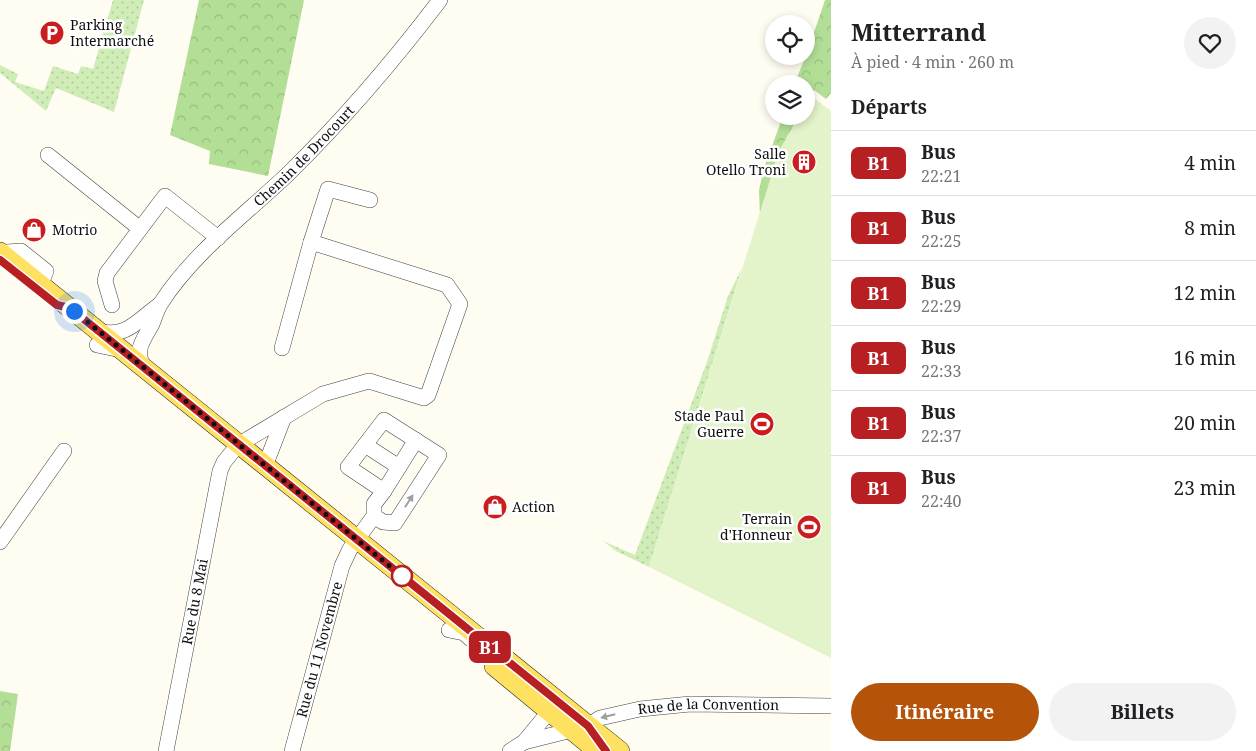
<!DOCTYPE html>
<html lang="fr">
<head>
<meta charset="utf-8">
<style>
  body { margin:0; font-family:"Noto Serif",serif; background:#f2f2f2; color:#202124; height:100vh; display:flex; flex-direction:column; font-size:19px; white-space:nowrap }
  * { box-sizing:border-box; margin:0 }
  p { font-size:16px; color:#757577 }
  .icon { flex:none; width:28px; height:28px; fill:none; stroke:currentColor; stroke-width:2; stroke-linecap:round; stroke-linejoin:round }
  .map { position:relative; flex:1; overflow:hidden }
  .details { display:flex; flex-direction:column; background:#fff; width:425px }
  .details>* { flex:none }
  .badge { padding:0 10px; border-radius:8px; font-size:18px; line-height:32px }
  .controls { position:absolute; left:765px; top:15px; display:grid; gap:10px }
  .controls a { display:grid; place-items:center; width:50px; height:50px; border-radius:50%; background:#fff; box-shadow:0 2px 8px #0003; font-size:25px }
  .you { position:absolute; width:25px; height:25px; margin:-12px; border:4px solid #fff; border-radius:50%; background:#1a73e8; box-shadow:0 0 0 8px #1a73e833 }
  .map>.badge { position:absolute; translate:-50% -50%; box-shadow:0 0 0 2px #fff }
  h2 { padding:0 20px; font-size:19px; line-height:45px }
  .round { display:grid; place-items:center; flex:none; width:52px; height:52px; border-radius:26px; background:#f2f2f2 }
  .summary { display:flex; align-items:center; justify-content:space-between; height:85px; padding:0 20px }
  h1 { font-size:24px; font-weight:700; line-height:38px }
  .button { display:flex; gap:10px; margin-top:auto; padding:10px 20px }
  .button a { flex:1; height:58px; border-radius:30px; background:#b45309; color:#fff; font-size:20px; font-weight:700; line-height:58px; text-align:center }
  .button a+a { background:#f2f2f2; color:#202124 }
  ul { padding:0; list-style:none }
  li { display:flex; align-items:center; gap:15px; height:65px; padding:0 20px; border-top:1px solid #e0e0e0 }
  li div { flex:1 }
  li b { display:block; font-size:19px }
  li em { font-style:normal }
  li .badge { min-width:55px; font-weight:700; text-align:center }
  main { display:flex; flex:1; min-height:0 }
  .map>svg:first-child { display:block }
</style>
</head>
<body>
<main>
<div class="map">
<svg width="831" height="751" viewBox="0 0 831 751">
  <defs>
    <pattern id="grass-dots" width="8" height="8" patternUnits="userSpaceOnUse" patternTransform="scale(1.25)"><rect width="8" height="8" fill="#d0edb7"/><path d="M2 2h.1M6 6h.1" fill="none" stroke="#b1ca9c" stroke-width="1.8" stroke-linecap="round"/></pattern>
    <pattern id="forest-crowns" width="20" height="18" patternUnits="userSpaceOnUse" patternTransform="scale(1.25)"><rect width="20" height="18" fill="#b2de95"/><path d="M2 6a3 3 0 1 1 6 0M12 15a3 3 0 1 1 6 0" fill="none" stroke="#98bd7f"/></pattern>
  </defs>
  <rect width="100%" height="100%" fill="#fffdf1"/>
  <path fill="url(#grass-dots)" d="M113,0H144L114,112L56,88L46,111L0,73V65L18,74L15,82L44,91L53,66L78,74L81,66L93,69Z
    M742,268L649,567L616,551L603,541L635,555L708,359L728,296Z"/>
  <path fill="url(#forest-crowns)" d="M199,0H304L268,176L209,164L210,151L170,135Z
    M825,0H831V93L826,99L814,90L806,103V84H794L806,56Z
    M783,116H799L779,151L760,215L759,190L764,168Z
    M0,691L18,694L10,751H0Z"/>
  <path fill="#e3f3ca" d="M810,95L831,111V658L649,567L779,151L799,116H806V103Z"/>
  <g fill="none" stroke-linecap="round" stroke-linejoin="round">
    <defs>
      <g id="minor">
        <path d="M48,155L139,228"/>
        <path d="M5,255L7,252L21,251L46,271L41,284"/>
        <path d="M112,305L105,281L107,273L165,196L218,238"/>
        <path d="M98,331C126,339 138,320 159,305"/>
        <path d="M97,345L121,350"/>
        <path d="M282,348L311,242"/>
        <path id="s1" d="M144,368C134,349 143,341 152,324C155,317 157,309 161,303C193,253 245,215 288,174C343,120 393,62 440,0"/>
        <path d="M365,445L399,467"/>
        <path d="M265,466L284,417"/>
        <path d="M384,491L416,440"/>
        <path d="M0,542L64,451"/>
        <path d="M449,630L464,633L474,642"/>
        <path id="s2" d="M524,742L588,726L600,718L640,709L690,704L831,706"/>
        <path id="s3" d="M166,751L220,471L224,462L238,445L323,394L369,381L424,398L428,395L460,304L447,285L311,242L328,189L370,200"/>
        <path id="s4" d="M292,751L342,566L350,549L374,516V504L384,491L348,467L384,420L439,455L395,523L383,522L374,516"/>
        <path d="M510,751L524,742L548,713L558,710"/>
      </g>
      <path id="major" d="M0,252L620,751
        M494,666L597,751"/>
    </defs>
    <use href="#minor" stroke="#424242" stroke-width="16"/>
    <use href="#major" stroke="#202020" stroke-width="20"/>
    <use href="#minor" stroke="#fff" stroke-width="15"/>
    <use href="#major" stroke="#ffe161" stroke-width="19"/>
  </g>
  <defs><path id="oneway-solid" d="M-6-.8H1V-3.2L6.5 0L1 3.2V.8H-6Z" transform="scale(1.25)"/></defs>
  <g fill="#9f9f9f">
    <use href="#oneway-solid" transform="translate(409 501) rotate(-57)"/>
    <use href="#oneway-solid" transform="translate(608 716) rotate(166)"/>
  </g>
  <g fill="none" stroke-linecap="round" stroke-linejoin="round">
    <defs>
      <path id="line" d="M0,260L57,305L70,308L588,726L606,751"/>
    </defs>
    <use href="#line" stroke="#fff" stroke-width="11"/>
    <use href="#line" stroke="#b71f22" stroke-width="8"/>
    <path stroke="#0f0f0f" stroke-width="5" stroke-dasharray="0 9" d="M74,311L402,576"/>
  </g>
  <defs>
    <symbol id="parking-disc" viewBox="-11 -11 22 22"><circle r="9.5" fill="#c91e1d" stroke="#fff"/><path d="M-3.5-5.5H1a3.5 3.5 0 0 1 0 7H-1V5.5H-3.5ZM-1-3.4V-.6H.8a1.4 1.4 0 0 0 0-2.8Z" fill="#fff"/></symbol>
    <symbol id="building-disc" viewBox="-11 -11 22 22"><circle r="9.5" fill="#c91e1d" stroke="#fff"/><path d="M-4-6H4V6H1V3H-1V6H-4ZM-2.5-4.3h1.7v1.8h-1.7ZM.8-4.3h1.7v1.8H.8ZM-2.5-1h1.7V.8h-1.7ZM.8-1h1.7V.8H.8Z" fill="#fff"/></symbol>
    <symbol id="shop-disc" viewBox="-11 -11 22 22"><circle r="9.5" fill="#c91e1d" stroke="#fff"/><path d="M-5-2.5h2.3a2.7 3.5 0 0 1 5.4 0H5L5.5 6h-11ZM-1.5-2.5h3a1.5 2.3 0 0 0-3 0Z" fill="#fff"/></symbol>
    <symbol id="stadium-disc" viewBox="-11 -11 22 22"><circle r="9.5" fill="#c91e1d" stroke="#fff"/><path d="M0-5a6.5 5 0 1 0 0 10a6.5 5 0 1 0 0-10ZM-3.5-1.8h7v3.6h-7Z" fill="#fff"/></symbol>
  </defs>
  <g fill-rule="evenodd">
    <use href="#parking-disc" x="38" y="19" width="28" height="28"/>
    <use href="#building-disc" x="790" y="148" width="28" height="28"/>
    <use href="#shop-disc" x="20" y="216" width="28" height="28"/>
    <use href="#stadium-disc" x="748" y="410" width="28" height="28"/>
    <use href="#shop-disc" x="481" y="493" width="28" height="28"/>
    <use href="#stadium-disc" x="795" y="513" width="28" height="28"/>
  </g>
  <circle fill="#fff" stroke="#b71f22" stroke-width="2.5" cx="402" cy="576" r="10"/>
  <g text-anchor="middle" stroke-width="5" stroke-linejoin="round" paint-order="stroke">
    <g font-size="14" fill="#0f0f0f" stroke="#fff" text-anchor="start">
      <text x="70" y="30">Parking<tspan x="70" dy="16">Intermarché</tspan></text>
      <text x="786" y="159" text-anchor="end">Salle<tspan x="786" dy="16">Otello Troni</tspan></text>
      <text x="52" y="235">Motrio</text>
      <text x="744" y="421" text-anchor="end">Stade Paul<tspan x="744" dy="16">Guerre</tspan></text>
      <text x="512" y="512">Action</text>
      <text x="792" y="524" text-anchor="end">Terrain<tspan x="792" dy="16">d'Honneur</tspan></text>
    </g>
    <g font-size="14" fill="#0f0f0f" stroke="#fff">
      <text dy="5" stroke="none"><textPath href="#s1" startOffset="276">Chemin de Drocourt</textPath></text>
      <text dy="5" stroke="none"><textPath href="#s3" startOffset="152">Rue du 8 Mai</textPath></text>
      <text dy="5" stroke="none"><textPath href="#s4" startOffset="105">Rue du 11 Novembre</textPath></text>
      <text dy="5" stroke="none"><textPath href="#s2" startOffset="190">Rue de la Convention</textPath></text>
    </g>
  </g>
</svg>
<div class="controls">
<a><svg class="icon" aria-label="locate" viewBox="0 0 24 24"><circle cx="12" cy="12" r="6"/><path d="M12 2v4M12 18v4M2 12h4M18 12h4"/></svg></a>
<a><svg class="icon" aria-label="layers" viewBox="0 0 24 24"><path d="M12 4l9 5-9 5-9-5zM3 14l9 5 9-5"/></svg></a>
</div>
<div class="you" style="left:74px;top:311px"></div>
<b class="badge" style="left:490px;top:647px;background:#b71f22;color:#fff">B1</b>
</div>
<section class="details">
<div class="summary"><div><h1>Mitterrand</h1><p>À pied · 4 min · 260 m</p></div><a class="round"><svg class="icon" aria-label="heart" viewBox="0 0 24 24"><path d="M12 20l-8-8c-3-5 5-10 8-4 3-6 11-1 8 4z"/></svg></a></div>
<h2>Départs</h2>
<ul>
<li><span class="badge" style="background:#b71f22;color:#fff">B1</span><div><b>Bus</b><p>22:21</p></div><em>4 min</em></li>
<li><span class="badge" style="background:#b71f22;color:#fff">B1</span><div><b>Bus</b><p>22:25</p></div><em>8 min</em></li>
<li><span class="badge" style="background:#b71f22;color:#fff">B1</span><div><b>Bus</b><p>22:29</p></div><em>12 min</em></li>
<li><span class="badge" style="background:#b71f22;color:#fff">B1</span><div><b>Bus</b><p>22:33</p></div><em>16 min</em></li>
<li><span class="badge" style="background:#b71f22;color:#fff">B1</span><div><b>Bus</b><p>22:37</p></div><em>20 min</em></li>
<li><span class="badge" style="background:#b71f22;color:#fff">B1</span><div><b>Bus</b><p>22:40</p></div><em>23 min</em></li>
</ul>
<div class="button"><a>Itinéraire</a><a>Billets</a></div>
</section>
</main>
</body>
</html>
